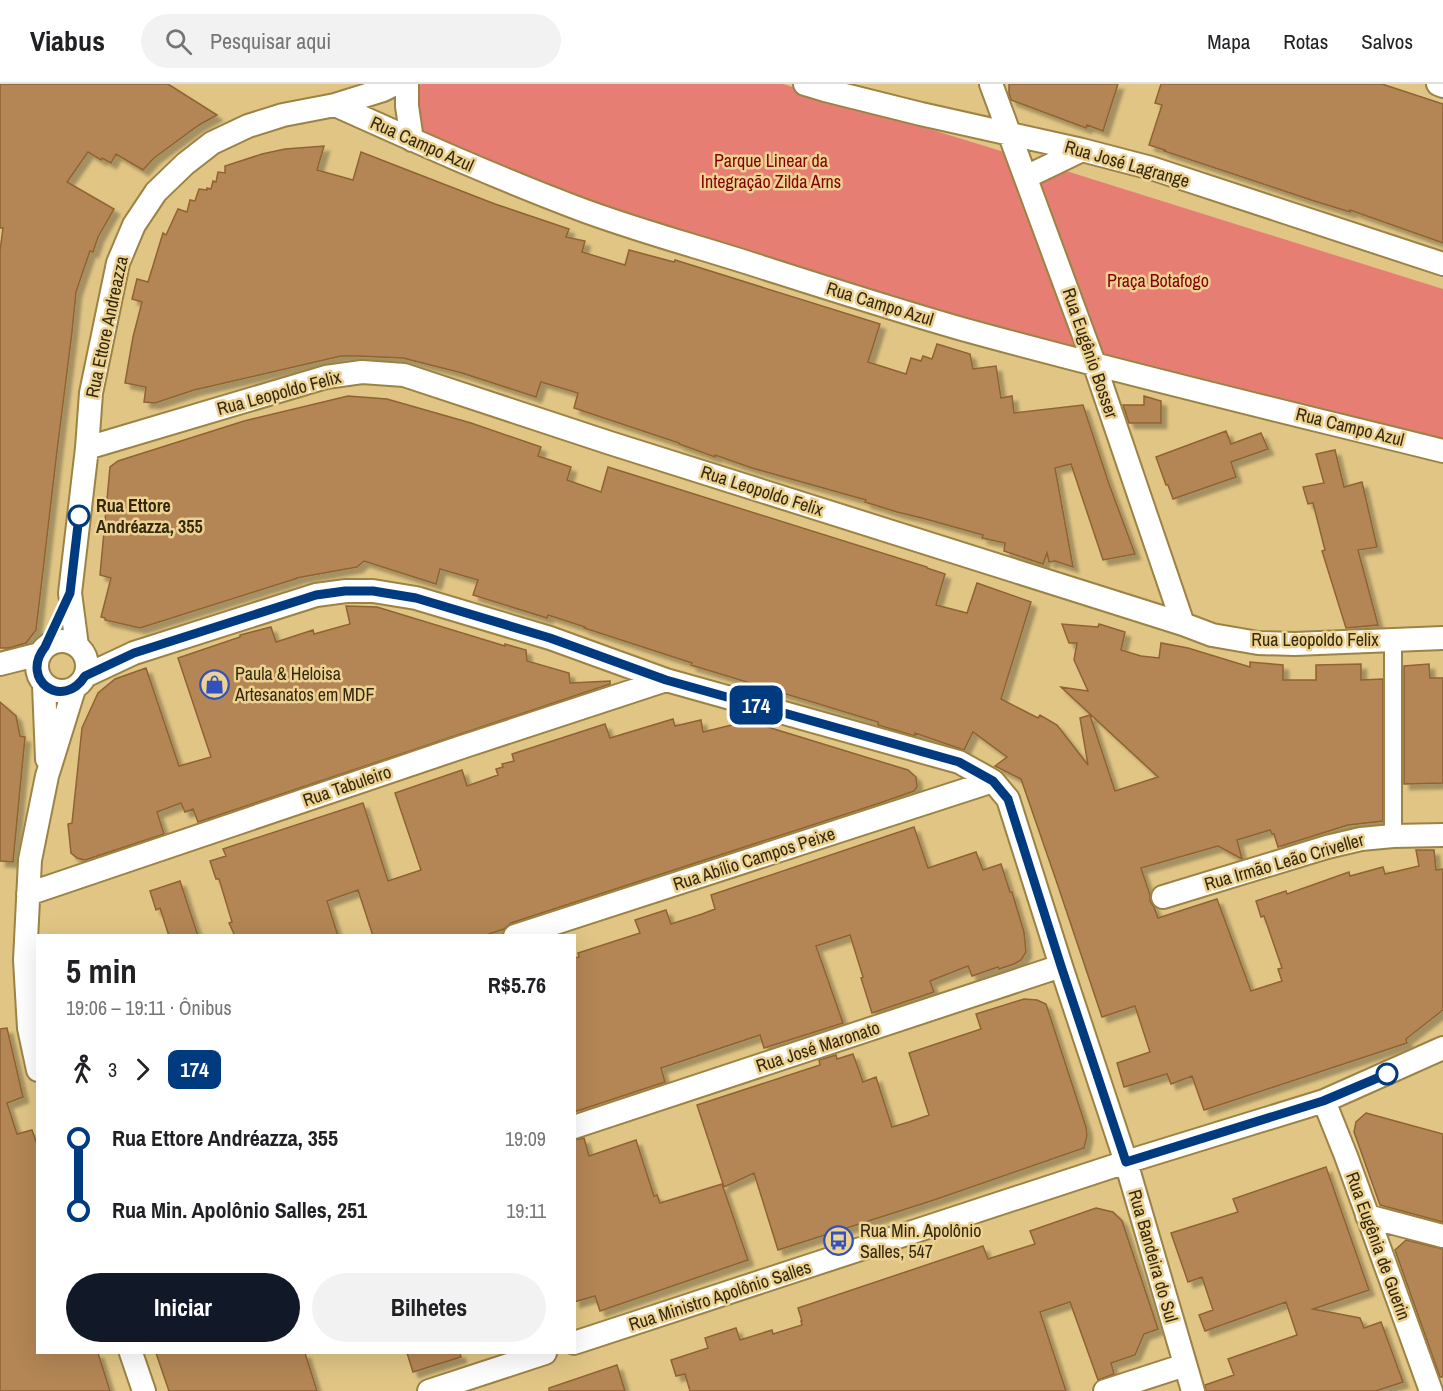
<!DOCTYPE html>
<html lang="pt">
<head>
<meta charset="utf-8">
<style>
  body { margin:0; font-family:"Archivo Narrow",sans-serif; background:#f2f2f2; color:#202124; height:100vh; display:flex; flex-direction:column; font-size:22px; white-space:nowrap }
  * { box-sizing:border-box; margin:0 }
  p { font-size:20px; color:#757577 }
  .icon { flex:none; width:33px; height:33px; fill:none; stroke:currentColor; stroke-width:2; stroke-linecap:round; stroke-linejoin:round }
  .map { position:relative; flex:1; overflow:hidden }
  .sheet { position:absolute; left:36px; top:850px; width:540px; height:420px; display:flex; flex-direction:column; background:#fff; border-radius:0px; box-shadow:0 6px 24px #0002 }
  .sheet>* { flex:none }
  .badge { padding:0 12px; border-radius:9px; font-size:21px; line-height:39px }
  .map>.badge { position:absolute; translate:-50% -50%; box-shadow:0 0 0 3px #fff }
  .legs { display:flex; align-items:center; gap:9px; height:66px; padding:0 30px; font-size:20px }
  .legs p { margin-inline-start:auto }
  .overview { display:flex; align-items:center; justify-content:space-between; height:102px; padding:0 30px }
  h1 { font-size:33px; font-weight:800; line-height:45px }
  .cta { display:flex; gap:12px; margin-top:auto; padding:12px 30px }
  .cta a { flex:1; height:69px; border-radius:36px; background:#111827; color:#fff; font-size:24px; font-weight:800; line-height:69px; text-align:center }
  .cta a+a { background:#f2f2f2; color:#202124 }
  ul { padding:0 30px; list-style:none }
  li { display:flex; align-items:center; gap:21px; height:72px; font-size:22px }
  li i { display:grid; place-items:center; width:9px; height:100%; margin:0 8px; background:currentColor }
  li i::after { content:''; width:15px; height:15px; margin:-8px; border:4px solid; border-radius:50%; background:#fff }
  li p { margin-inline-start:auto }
  li:first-child i { background:linear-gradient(#0000 50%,currentColor 0) }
  li:last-child i { background:linear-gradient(currentColor 50%,#0000 0) }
  header { display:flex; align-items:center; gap:36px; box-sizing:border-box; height:84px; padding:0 30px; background:#fff; border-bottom:2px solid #e0e0e0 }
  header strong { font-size:28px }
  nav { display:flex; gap:33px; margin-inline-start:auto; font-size:21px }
  .search { width:420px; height:54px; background:#f2f2f2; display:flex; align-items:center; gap:15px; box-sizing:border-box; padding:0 21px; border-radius:33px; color:#757577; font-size:22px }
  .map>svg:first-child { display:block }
</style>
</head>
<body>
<header>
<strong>Viabus</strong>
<div class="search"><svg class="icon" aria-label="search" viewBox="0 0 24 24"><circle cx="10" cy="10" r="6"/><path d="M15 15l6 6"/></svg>Pesquisar aqui</div>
<nav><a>Mapa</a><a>Rotas</a><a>Salvos</a></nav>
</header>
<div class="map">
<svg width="1443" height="1307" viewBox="0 0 1443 1307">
  <defs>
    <filter id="shadow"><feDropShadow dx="5.5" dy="5.5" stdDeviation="1.5" flood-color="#0004"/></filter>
  </defs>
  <rect width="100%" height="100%" fill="#e0c585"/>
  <path fill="#e77e73" d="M421,0H783L1063,86L1443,205V363L1022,254L551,107L421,49L412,19Z"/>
  <path fill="#b48654" stroke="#8f6332" stroke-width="1.5" filter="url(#shadow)" d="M0,0H168L217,31L199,41L154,74L143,86L116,70L111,79L102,74L101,76L88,68L67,98L114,125L98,153L93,168L90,167L76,208L72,248L57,367L36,546L26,559L9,564H0V167L3,144H0Z
    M1009,0H1118L1103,47L1087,41L1086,44L1011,16L1009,9Z
    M1161,0H1382L1443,20V159L1350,126V128L1311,116L1164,67L1165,66L1149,61L1162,21L1155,19Z
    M324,62L317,86L353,96L361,68L495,120L569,145L566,153L585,157L582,168L625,181L629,166L674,178L675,176L880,240L868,278L906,290L911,274L921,277L923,272L932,275L937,260L970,270L973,285L996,282L1001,314L1012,312L1014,329L1083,321L1109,400L1135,470L1103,476L1071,380L1055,384L1073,483L1055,477L1049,478L1047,469L1043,480L1004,467L1005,459L982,454L983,451L922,434L897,428L865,418L866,416L752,384L715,371V373L679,360V359L574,324L578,309L541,298L536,313L462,289L403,274L358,272H341L194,306L155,319L144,318L146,303L125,299L133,253L142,218L132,215L137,195L148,198L163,149L166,151L178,125L187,128L190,116L195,117L199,105L207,106V104L211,105L213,97L216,98L218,88L225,89V82L262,70L285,65Z
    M348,312L387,315L471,339L541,363L538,372L571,383L567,396L601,408L608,383L927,483V484L945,490L936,521L967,529L977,499L1031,518L1001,615L1038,634L1040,631L1057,641L1088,681L1080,634L1090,631L1115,707L1158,693L1061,603L1088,607L1074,576L1077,559H1069L1062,540L1098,543L1099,540L1125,548L1121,566L1141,572L1159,574L1161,559L1188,564L1250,583V578L1283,581V596H1316V581L1361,580V596L1383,595V737L1348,741L1278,763L1274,750H1272L1270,746L1237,756L1242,775L1218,762L1141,784L1150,811V817L1154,823L1158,834L1217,815L1251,907L1282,897L1278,885L1282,884L1264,832L1261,833L1256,817L1286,807L1287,810L1349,788L1350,792L1383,783L1385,790L1419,782L1416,766H1434L1436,786L1443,785V926L1406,955L1407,959L1204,1026L1192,992L1171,1000L1167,990L1124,1003L1117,979L1150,968L1135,922L1102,933L1056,796L1021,695L995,682L1007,673L973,648L964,666L915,649V652L878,641V638L691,581L692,579L584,544L585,543L548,531L547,534L473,511L478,496L440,485L436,500L364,477L357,483L296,494H298L140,544L105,536V534L101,533L111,494L100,491L110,383L118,377L244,337Z
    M1144,312L1161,317V339H1129L1123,321H1144Z
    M1226,347L1231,360L1261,349L1268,365L1231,378L1236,393L1173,415L1168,401H1166L1156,373Z
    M1335,366L1344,403L1362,398L1377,463L1358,466L1378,541L1346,544L1322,467L1325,466L1313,419L1308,420L1303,403L1324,399L1316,370Z
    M346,522L377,523L505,562V560L526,566L527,577L569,589L570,599L610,597V600L198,738L193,725L185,728L181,719L157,728L164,750L85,776L77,774L71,769L68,740L72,739L82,644L98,609L115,595L146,584L179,682L211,673L178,574L240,553V551L271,543L276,558L313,546L314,550L350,540Z
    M1429,580L1430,594H1443V699L1404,700V582Z
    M0,618L16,632L20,652L25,653L13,778L0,777Z
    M673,635L675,642L701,636L703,648L748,637L908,686L916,693L917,703L914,707L880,719L511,839L504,845L483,852H373L358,806L327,817L338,852H235L229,839L232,838L219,795H216L210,777L226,772L223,765L363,719L388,797L421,786L395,709L462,686L467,702L498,691L496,685L503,683L502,680L514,677L512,670L605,640L610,654Z
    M914,743L928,784L976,768L983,786L1001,780L1010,808H1012L1024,848L1026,868L1021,876L1014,880L999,885L998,883L972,892L968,882L930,897L934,908L872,929L861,894L863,893L850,851L816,862L843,939L764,964L760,951L661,984L665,998L574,1028V874L579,873L578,869L640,849L635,836L666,826L671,840L702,830L715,825L711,811Z
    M180,797L198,852H169L160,824L156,826L150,807Z
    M1024,915L1037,916L1046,920L1086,1043L1087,1052L1084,1064L934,1116L778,1166L754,1089L724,1103L697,1021L820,981L819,976L836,971L837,975L853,970L863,998L876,993L892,1043L909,1038L929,1031L909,969L981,945L976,930Z
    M7,944L23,1013L7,1019L17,1050L32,1046L38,1063V1269H98L110,1307H0V945Z
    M1366,1029L1443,1050V1138L1380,1121L1354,1048L1356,1038Z
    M584,1054L589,1072L636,1056L654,1112L657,1111L660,1119L722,1100L748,1176L600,1227L595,1212L574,1218V1056Z
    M1326,1083L1369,1206L1313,1225L1360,1234L1364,1244L1381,1238L1403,1298L1376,1307H1206L1205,1301L1234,1291L1228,1275L1297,1251L1286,1218L1205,1247L1199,1231L1213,1226L1202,1193L1188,1198L1171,1149L1238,1128L1233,1115Z
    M1096,1124L1113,1128L1122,1137L1158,1245L1144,1250L1135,1271L1111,1279L1114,1290L1098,1296L1070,1218L1040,1228L1066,1307H690L685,1290L676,1292L671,1276L708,1264L705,1254L736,1244L740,1256L772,1246L773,1250L802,1241L801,1237H802L798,1224L983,1162L988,1175L1035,1160L1030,1147Z
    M1406,1156L1443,1165V1293H1440L1395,1166Z
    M156,1269H305L317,1307H169Z
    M407,1269H460L461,1273L413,1288Z
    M617,1281L625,1307H549V1304Z"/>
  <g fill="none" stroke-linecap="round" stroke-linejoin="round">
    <defs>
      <path id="pedestrian" d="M1393,556V752"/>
      <path id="minor" d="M407,0V22L412,56
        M805,0L825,6L921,30L1082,66L1151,84L1443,180
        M991,0L1094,279L1183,540
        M1438,0L1443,2
        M335,21C415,57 495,93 577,124C635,146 696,162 755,181C824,203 892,225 962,245C1121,289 1282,327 1443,367
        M1026,93L1082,66
        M87,364L326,293L362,288L404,291L610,359L1183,540L1212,551L1258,559L1295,560L1443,554
        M37 582a25 25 0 1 1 50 0a25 25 0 1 1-50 0Z
        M77,562L70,509L87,364L91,309L118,179L134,141L156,108L185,80L212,59L248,42L283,31L335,21L383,6L395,0
        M0,580L40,570
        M85,592L134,569L316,511L346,507H373L416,514L550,554L666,596L959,678L993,697L1008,715L1061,882L1126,1078L1193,1307
        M44,601L47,675
        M28,810L462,663L666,596
        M1163,813L1327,763L1361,755L1393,752L1443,751
        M515,852L993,697
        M38,986L29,944L25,876L30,776L47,692L74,605
        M1324,1017L1346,1072L1431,1307
        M574,1043L1061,882
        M1367,1132L1443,1152
        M574,1259L1126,1078L1324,1017L1443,964
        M131,1269L144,1307
        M429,1307L545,1269
        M1105,1307L1185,1281"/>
    </defs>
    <use href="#pedestrian" stroke="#9c8344" stroke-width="20"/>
    <use href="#minor" stroke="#9c8344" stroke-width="26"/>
    <use href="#pedestrian" stroke="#fff" stroke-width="16"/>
    <use href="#minor" stroke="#fff" stroke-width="22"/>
  </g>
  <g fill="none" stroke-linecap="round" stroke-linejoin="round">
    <defs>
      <path id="line-1" d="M79,432L70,509L45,563C19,596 63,627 85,592L134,569L316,511L345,507H373L416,514L550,554L666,596L959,678L993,697L1008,715L1061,882L1126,1078L1323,1017L1387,990"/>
    </defs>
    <use href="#line-1" stroke="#fff" stroke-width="14"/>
    <use href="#line-1" stroke="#003b80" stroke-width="9"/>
  </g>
  <defs>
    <symbol id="shop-ring" viewBox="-11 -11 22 22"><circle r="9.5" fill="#edd292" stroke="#3151c1" stroke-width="1.5"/><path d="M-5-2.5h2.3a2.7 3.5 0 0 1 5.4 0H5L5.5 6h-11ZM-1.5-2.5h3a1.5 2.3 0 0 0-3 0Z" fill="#3151c1"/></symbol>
    <symbol id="bus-ring" viewBox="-11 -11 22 22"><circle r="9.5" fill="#edd292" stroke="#3151c1" stroke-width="1.5"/><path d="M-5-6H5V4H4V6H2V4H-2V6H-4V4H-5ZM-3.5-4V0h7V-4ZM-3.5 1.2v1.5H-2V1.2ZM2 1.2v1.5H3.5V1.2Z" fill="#3151c1"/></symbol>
  </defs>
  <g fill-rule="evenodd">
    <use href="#shop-ring" x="198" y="584" width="33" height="33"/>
    <use href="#bus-ring" x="822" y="1140" width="33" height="33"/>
  </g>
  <g fill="#fff" stroke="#003b80" stroke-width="3">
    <circle cx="79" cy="432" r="10"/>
    <circle cx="1387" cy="990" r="10"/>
  </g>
  <g text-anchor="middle" stroke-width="5" stroke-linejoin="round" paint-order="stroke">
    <g font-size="18" fill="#34290f" stroke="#edd292">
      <text transform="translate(422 60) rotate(24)" y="6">Rua Campo Azul</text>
      <text transform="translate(1127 80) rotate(16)" y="6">Rua José Lagrange</text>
      <text transform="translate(880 220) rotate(17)" y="6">Rua Campo Azul</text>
      <text transform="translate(107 243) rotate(-78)" y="6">Rua Ettore Andreazza</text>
      <text transform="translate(1090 269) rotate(71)" y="6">Rua Eugênio Bosser</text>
      <text transform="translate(279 309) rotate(-15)" y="6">Rua Leopoldo Felix</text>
      <text transform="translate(1350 343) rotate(14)" y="6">Rua Campo Azul</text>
      <text transform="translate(762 407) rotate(18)" y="6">Rua Leopoldo Felix</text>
      <text x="1315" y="562">Rua Leopoldo Felix</text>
      <text transform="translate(347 702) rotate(-19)" y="6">Rua Tabuleiro</text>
      <text transform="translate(754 775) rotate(-18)" y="6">Rua Abílio Campos Peixe</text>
      <text transform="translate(1284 778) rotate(-16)" y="6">Rua Irmão Leão Criveller</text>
      <text transform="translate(818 963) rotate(-18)" y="6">Rua José Maronato</text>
      <text transform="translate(1378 1162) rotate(70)" y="6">Rua Eugênia de Guerin</text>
      <text transform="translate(1153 1172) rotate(74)" y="6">Rua Bandeira do Sul</text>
      <text transform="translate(720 1212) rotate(-18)" y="6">Rua Ministro Apolônio Salles</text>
    </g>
    <g font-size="18" fill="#830008" stroke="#edd292">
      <text x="771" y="83">Parque Linear da<tspan x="771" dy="21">Integração Zilda Arns</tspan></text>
      <text x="1158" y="203">Praça Botafogo</text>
    </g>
    <g font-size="18" font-weight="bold" fill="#34290f" stroke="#edd292" text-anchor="start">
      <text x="96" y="428">Rua Ettore<tspan x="96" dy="21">Andréazza, 355</tspan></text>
    </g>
    <g font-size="18" fill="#34290f" stroke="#edd292" text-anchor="start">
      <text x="235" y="596">Paula &amp; Heloisa<tspan x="235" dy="21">Artesanatos em MDF</tspan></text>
      <text x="860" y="1153">Rua Min. Apolônio<tspan x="860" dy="21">Salles, 547</tspan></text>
    </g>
  </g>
</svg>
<b class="badge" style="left:756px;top:621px;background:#003b80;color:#fff">174</b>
<section class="sheet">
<div class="overview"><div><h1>5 min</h1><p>19:06 – 19:11 · Ônibus</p></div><b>R$5.76</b></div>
<div class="legs"><svg class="icon" aria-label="walk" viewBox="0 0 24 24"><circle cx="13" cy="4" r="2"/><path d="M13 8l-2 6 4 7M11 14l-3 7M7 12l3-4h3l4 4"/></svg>3<svg class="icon" aria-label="forward" viewBox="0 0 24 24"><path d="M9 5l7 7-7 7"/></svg><b class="badge" style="background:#003b80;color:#fff">174</b></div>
<ul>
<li><i style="color:#003b80"></i><b>Rua Ettore Andréazza, 355</b><p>19:09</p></li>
<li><i style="color:#003b80"></i><b>Rua Min. Apolônio Salles, 251</b><p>19:11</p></li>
</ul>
<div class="cta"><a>Iniciar</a><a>Bilhetes</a></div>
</section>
</div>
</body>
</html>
